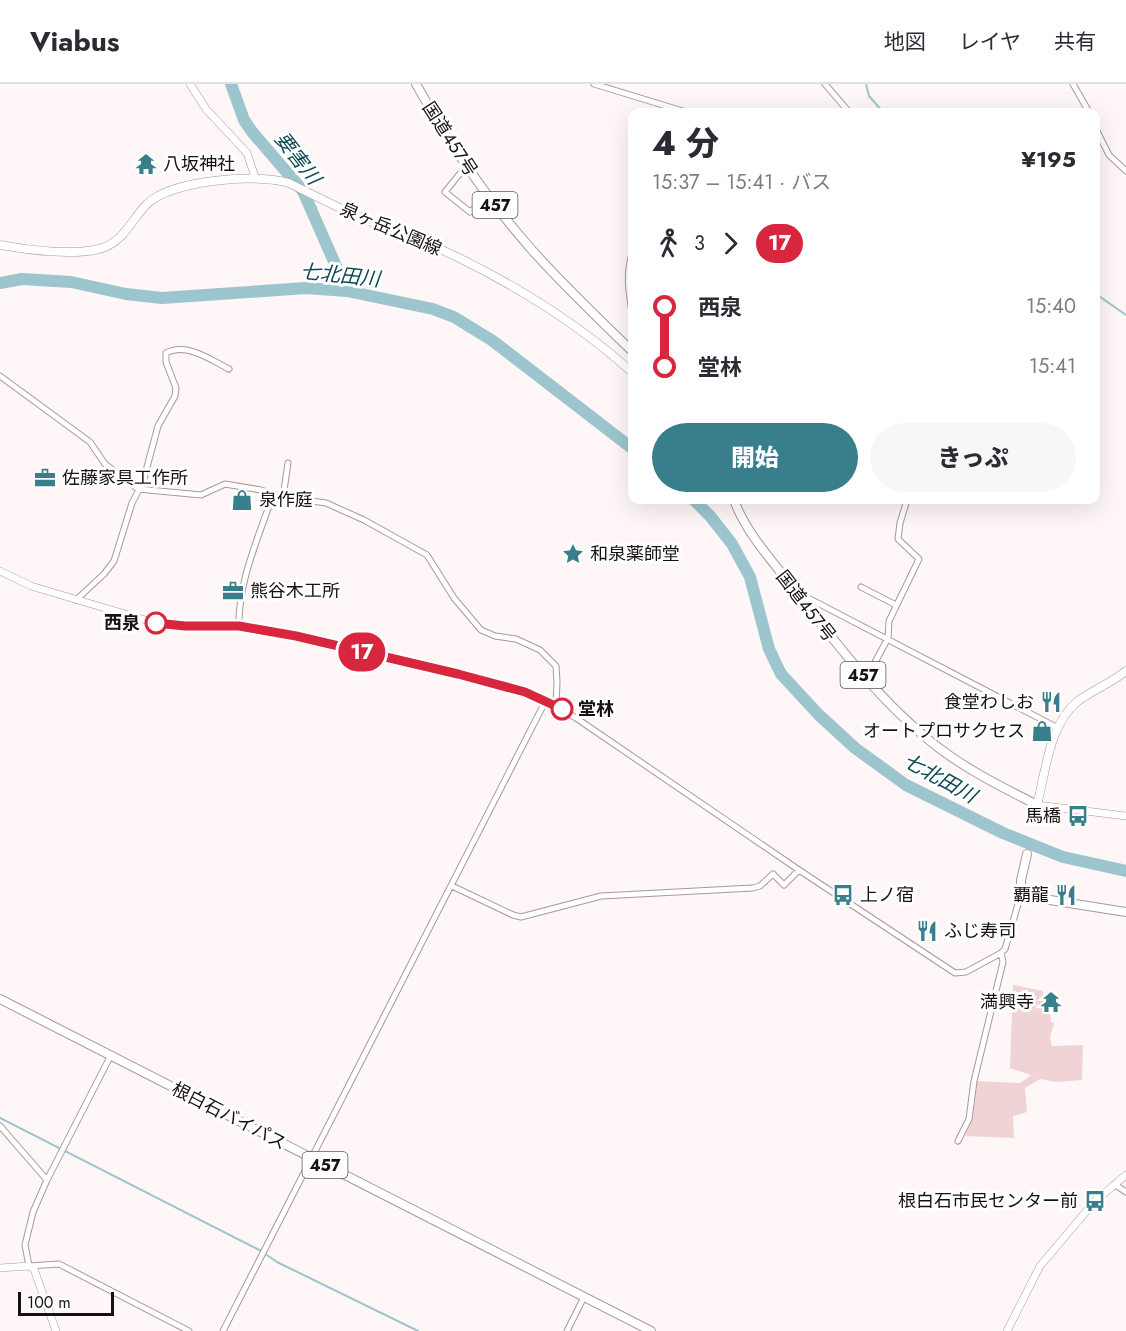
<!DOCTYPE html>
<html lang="ja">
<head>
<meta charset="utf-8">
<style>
  body { margin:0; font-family:Jost,"Noto Sans JP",sans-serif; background:#f7f7f7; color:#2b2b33; height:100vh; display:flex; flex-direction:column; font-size:22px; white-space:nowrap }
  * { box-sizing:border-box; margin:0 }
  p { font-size:20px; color:#7c7c81 }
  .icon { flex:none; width:33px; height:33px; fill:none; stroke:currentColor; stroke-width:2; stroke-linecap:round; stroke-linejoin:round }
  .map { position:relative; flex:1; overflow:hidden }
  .details { position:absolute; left:628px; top:24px; width:472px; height:396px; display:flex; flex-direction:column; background:#fff; border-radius:12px; box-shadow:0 6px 24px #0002 }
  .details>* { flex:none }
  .badge { padding:0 12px; border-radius:20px; font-size:21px; line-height:39px }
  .scale { position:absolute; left:18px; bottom:15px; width:96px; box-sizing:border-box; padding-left:6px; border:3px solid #181112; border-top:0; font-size:16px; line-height:21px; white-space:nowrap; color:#181112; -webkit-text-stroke:4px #fff; paint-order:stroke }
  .map>.badge { position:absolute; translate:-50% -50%; box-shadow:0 0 0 3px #fff }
  .legs { display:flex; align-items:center; gap:9px; height:66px; padding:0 24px; font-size:20px }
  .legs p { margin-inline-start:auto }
  .headline { display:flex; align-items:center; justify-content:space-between; height:102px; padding:0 24px }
  h1 { font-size:33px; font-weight:800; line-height:45px }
  .action { display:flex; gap:12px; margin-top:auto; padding:12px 24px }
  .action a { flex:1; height:69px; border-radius:36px; background:#387e8b; color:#fff; font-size:24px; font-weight:800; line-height:69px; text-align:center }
  .action a+a { background:#f7f7f7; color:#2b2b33 }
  ul { padding:0 24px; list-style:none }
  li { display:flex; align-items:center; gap:21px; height:60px; font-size:22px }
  li i { display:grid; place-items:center; width:9px; height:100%; margin:0 8px; background:currentColor }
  li i::after { content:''; width:15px; height:15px; margin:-8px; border:4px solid; border-radius:50%; background:#fff }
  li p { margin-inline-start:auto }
  li:first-child i { background:linear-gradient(#0000 50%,currentColor 0) }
  li:last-child i { background:linear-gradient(currentColor 50%,#0000 0) }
  header { display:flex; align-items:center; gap:36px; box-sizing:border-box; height:84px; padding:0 30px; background:#fff; border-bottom:2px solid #e1e1e2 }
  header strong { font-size:28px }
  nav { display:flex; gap:33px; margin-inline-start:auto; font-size:21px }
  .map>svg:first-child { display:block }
</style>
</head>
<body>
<header>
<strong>Viabus</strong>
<nav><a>地図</a><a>レイヤ</a><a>共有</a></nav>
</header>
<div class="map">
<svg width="1126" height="1247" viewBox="0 0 1126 1247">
  <rect width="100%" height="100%" fill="#fef6f7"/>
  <path fill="#f0d3d5" d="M1013,901L1043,907L1044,925L1050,928L1051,938L1054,939L1050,953L1052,962L1083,961L1082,996L1056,998L1040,995L1025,1004L1027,1028L1013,1032L1014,1054L965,1052L973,1032L977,997L1020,999L1031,991L1010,984Z"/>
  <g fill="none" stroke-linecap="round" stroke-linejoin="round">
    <path stroke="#9cc5cd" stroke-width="2" d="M866,0L869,12L883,28
      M1096,210L1126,231
      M0,1034L261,1167L277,1178L418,1247"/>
    <path stroke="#9cc5cd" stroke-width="12" d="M231,0L244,36L253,49L303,107L347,207
      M0,199L22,195L71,198L126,210L162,214L306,204L347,207L433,225L454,233L493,257L633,365
      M694,416L710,432L732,460L750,493L769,565L781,590L819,631L855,664L906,701L1003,749L1063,773L1126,787"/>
    <defs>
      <path id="minor" d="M594,0L686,28
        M825,0L849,28
        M1073,0L1089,28
        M1096,45L1109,71L1126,87
        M466,82L445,108L470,128L488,113
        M633,167C625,189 629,211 633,234
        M0,292L90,358L105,380L138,405L201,411L225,400L261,406L283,413L326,419L364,436L427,471L454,514L481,546L495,552L516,555L540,566L556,582L557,598L556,621
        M283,413L288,379
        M861,503L896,521
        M801,515L808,514L1058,644
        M76,516L104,490L114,477L132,419L143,398L158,342L175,312L176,304L166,278V269C187,258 211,276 229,285
        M239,542C238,497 259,453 273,410
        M866,595L888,554L889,537L919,475L898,455L900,439L907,416
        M452,802L513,831L521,833L601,812L753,804L760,802L773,790L784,801L799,786
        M111,971L47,1096L33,1128L25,1161L29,1182L59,1180L189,1247
        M0,1042L47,1096
        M958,1057L969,1035L974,997L1003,878L1001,869
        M1114,1100L1126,1108
        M223,1247L546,616L576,634L799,786L955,889L966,888L1001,869L1005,865L1021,810
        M567,1247L584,1213"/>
      <path id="tertiary" d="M190,0L206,25L247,69L255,93
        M0,487L31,502L152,538L185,542H239L272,547L458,590L526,608L546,616
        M1037,721L1126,732
        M0,1184L29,1182L34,1185L56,1247
        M1007,1247L1040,1182L1095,1117L1126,1091"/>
      <path id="secondary" d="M0,161C26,166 81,173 105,163C125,155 133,134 147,120C171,96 258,89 289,99C311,110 333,121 355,131C387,145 421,156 453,171C517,202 580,241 633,289
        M1037,721C1046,687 1049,640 1078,617C1093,606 1111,599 1126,587"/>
      <path id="trunk" d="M416,0C449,59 487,115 532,166C564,202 599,235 633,268
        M734,416C746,449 773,478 795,506C838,562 882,620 939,664C969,687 1004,704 1037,721
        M1027,770L1021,796V810L1025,812L1126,828
        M0,915L651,1247"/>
    </defs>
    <use href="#minor" stroke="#aa9899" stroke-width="7"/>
    <use href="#tertiary" stroke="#aa9899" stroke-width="8"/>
    <use href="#secondary" stroke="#aa9899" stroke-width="9"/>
    <use href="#trunk" stroke="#aa9899" stroke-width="10"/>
    <use href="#minor" stroke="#fff" stroke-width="5"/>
    <use href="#tertiary" stroke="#fff" stroke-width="7"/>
    <use href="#secondary" stroke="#fff" stroke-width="8"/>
    <use href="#trunk" stroke="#fff" stroke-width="8"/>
  </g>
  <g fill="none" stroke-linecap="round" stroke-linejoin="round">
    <defs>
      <path id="line-1" d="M156,539L185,542H239L296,552L458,590L525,608L562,625"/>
    </defs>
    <use href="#line-1" stroke="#fff" stroke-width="14"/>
    <use href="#line-1" stroke="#d7263d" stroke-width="9"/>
  </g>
  <defs>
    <symbol id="temple-bare" viewBox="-9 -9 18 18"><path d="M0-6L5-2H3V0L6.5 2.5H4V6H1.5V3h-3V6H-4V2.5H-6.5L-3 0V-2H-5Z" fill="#387e8b" stroke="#fff" stroke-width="2.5" paint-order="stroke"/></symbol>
    <symbol id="office-bare" viewBox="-9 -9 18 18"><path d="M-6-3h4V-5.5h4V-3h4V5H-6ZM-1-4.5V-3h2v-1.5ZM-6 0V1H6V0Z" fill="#387e8b" stroke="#fff" stroke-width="2.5" paint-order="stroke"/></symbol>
    <symbol id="shop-bare" viewBox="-9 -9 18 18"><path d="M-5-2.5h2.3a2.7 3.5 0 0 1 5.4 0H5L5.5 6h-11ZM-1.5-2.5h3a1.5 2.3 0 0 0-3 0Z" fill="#387e8b" stroke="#fff" stroke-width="2.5" paint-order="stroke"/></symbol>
    <symbol id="sight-bare" viewBox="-9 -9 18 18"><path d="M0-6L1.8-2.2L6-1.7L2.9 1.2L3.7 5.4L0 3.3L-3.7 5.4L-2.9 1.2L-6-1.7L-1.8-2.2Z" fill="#387e8b" stroke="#fff" stroke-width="2.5" paint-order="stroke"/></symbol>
    <symbol id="restaurant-bare" viewBox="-9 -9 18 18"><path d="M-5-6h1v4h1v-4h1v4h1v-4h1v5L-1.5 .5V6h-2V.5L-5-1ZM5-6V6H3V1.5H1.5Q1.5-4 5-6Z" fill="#387e8b" stroke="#fff" stroke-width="2.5" paint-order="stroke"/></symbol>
    <symbol id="bus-bare" viewBox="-9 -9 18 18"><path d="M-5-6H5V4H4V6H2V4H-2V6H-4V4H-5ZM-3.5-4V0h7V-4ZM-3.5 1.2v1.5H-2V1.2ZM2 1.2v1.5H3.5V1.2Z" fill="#387e8b" stroke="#fff" stroke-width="2.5" paint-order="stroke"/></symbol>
  </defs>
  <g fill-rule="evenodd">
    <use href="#temple-bare" x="131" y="65" width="30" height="30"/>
    <use href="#office-bare" x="30" y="379" width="30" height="30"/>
    <use href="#shop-bare" x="227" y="401" width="30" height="30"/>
    <use href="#sight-bare" x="558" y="455" width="30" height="30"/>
    <use href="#office-bare" x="218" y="492" width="30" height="30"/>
    <use href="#restaurant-bare" x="1036" y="603" width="30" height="30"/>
    <use href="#shop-bare" x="1027" y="632" width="30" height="30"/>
    <use href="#bus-bare" x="1063" y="717" width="30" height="30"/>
    <use href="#bus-bare" x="828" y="796" width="30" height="30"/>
    <use href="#restaurant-bare" x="1051" y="796" width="30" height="30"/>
    <use href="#restaurant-bare" x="912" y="832" width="30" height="30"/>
    <use href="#temple-bare" x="1036" y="903" width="30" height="30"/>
    <use href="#bus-bare" x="1080" y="1102" width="30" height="30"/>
  </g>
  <g fill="#fff" stroke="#d7263d" stroke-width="3">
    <circle cx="156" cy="539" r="10"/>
    <circle cx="562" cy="625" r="10"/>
  </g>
  <g text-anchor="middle" stroke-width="6" stroke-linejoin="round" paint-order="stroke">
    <g fill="#fff" stroke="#5d5859" stroke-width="1.5">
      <rect x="472.5" y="108" width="45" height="26" rx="4.5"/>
      <rect x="840.5" y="578" width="45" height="26" rx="4.5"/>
      <rect x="302.5" y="1068" width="45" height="26" rx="4.5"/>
    </g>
    <g font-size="16" font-weight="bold" fill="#181112">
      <text x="495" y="127">457</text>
      <text x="863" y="597">457</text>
      <text x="325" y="1087">457</text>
    </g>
    <g font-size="18" fill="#181112" stroke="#fff">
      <text transform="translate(450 55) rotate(57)" y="6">国道457号</text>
      <text transform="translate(391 145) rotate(23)" y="6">泉ヶ岳公園線</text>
      <text transform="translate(806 522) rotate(52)" y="6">国道457号</text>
      <text transform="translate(229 1032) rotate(27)" y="6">根白石バイパス</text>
    </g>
    <g font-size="18" fill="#181112" stroke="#fff" text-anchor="start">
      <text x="163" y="86">八坂神社</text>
      <text x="62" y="400">佐藤家具工作所</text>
      <text x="259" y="422">泉作庭</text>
      <text x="590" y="476">和泉薬師堂</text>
      <text x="250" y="513">熊谷木工所</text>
      <text x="1034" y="624" text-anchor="end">食堂わしお</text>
      <text x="1025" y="653" text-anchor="end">オートプロサクセス</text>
      <text x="1061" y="738" text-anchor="end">馬橋</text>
      <text x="860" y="817">上ノ宿</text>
      <text x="1049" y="817" text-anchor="end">覇龍</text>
      <text x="944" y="853">ふじ寿司</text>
      <text x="1034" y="924" text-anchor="end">満興寺</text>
      <text x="1078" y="1123" text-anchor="end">根白石市民センター前</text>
    </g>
    <g font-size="18" font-weight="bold" fill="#181112" stroke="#fff" text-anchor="end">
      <text x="140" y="545">西泉</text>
      <text x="578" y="631" text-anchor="start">堂林</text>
    </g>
    <g font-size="20" font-style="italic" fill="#0b4852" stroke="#fff">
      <text transform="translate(298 74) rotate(52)" y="7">要害川</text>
      <text transform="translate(340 191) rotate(6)" y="7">七北田川</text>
      <text transform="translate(940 694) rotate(29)" y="7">七北田川</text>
    </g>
  </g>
</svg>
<div class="scale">100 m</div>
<b class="badge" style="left:362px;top:568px;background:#d7263d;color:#fff">17</b>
<section class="details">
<div class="headline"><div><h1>4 分</h1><p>15:37 – 15:41 · バス</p></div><b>¥195</b></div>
<div class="legs"><svg class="icon" aria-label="walk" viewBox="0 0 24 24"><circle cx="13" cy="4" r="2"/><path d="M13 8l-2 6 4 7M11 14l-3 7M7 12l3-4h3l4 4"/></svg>3<svg class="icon" aria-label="forward" viewBox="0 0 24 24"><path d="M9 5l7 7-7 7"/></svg><b class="badge" style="background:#d7263d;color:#fff">17</b></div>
<ul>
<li><i style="color:#d7263d"></i><b>西泉</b><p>15:40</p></li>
<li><i style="color:#d7263d"></i><b>堂林</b><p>15:41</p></li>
</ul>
<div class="action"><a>開始</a><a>きっぷ</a></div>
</section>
</div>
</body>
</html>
